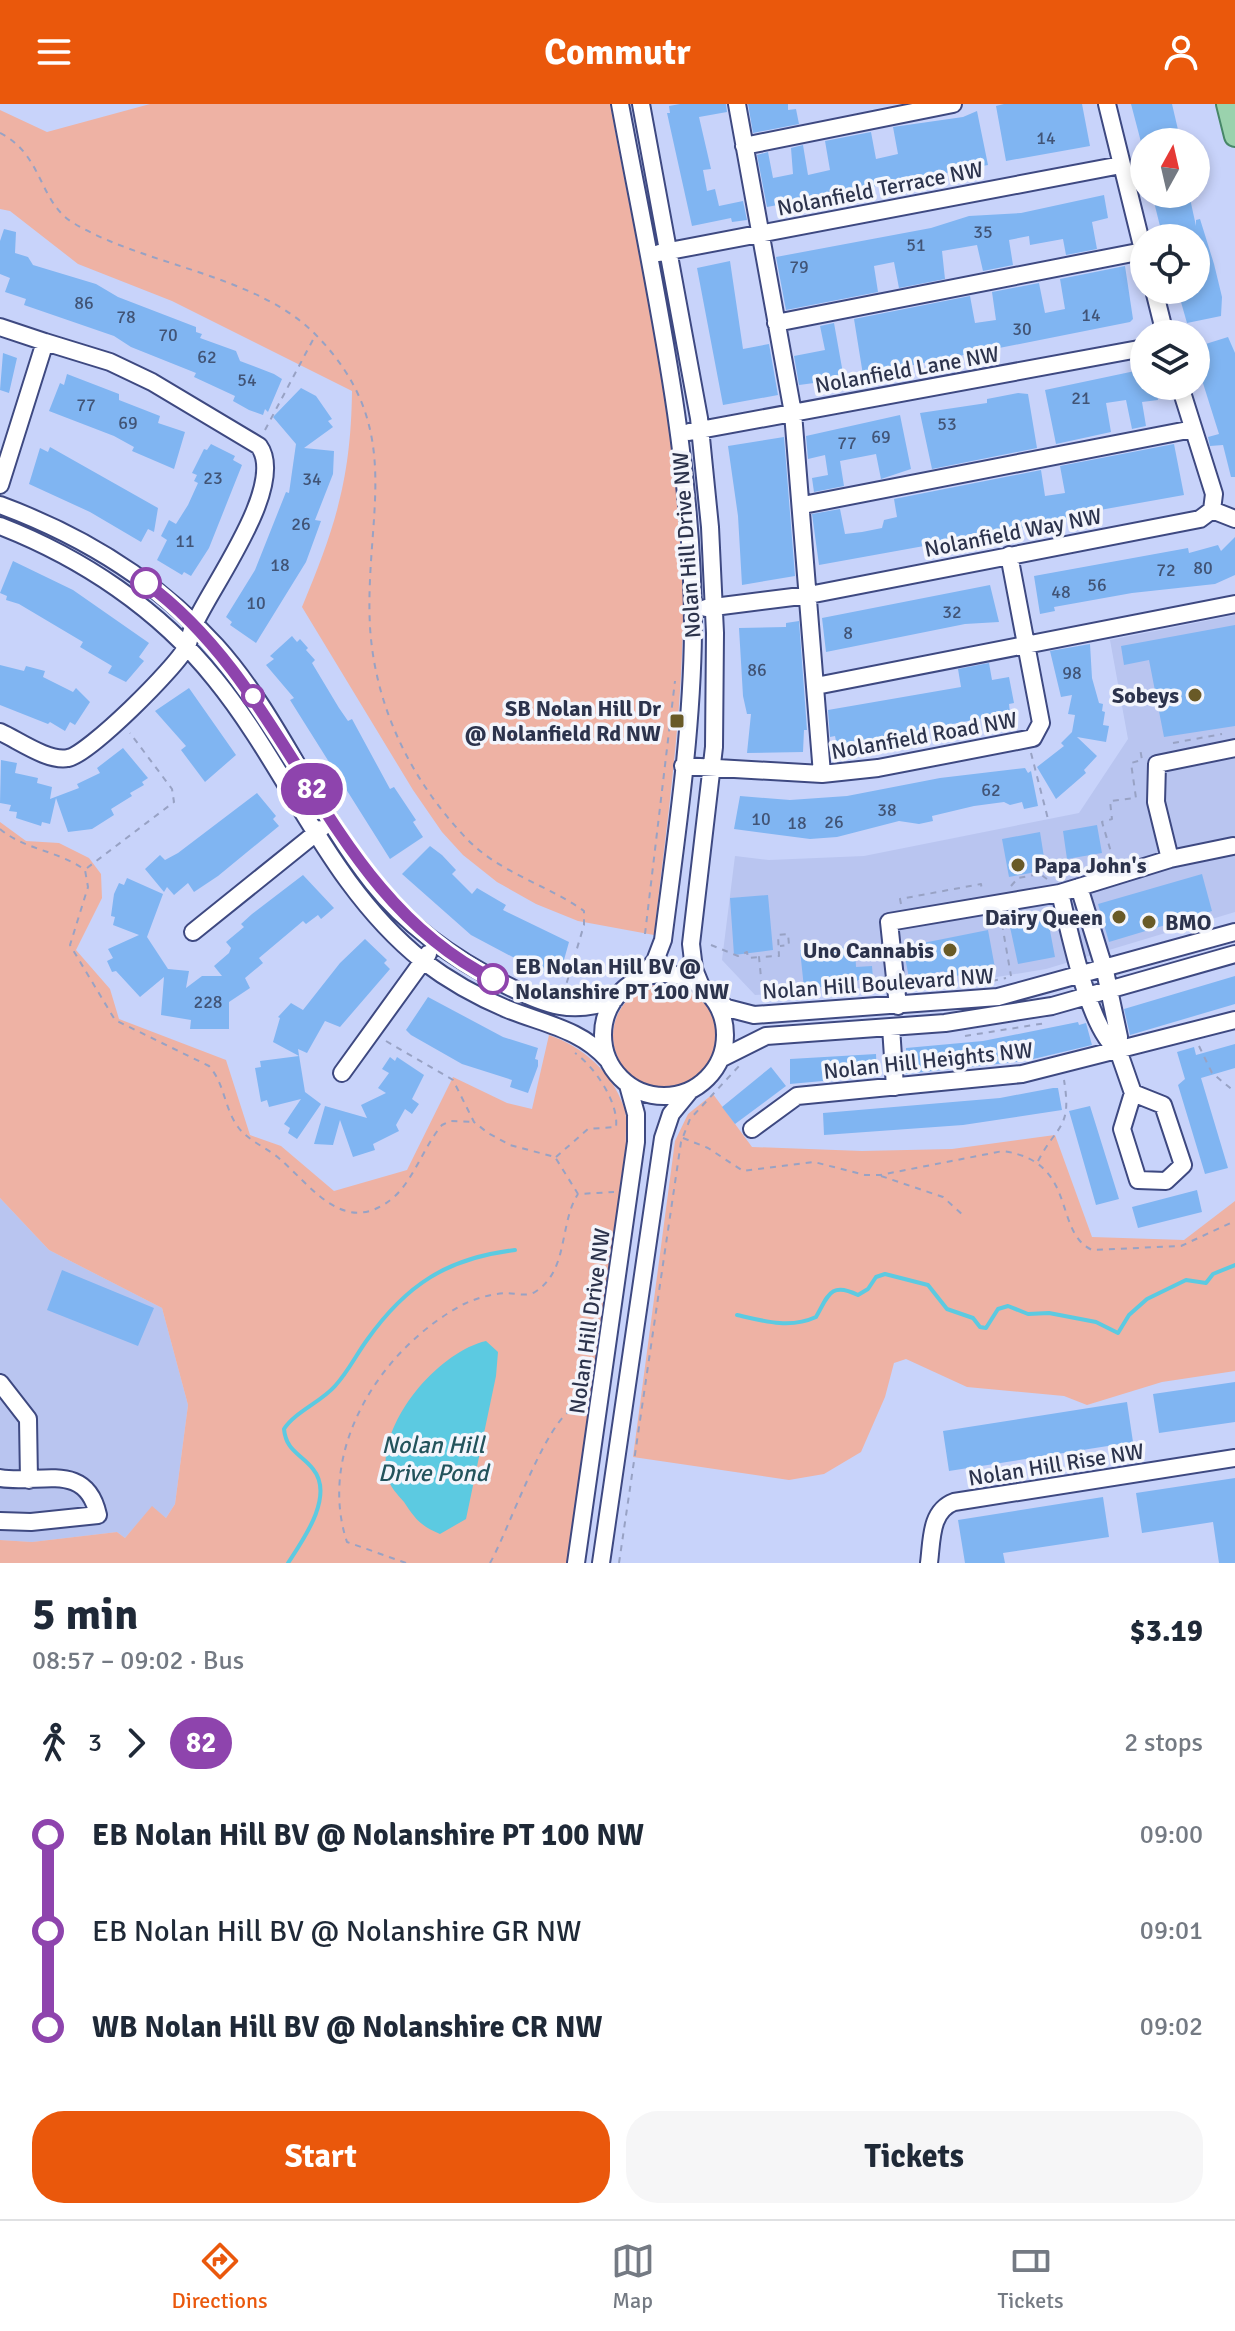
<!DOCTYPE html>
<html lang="en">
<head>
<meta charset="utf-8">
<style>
  body { margin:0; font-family:Signika,sans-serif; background:#f6f6f7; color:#1f2937; height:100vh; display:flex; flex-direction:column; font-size:30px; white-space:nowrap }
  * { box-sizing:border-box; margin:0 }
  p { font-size:26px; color:#747a83 }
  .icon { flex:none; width:44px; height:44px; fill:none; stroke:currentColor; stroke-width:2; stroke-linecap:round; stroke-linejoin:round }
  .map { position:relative; height:1459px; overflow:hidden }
  .drawer { display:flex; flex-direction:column; background:#fff; flex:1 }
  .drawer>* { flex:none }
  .badge { padding:0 16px; border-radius:26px; font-size:28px; line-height:52px }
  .needle { width:52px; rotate:8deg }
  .controls { position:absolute; left:1130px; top:24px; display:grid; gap:16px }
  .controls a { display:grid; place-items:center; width:80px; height:80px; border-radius:50%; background:#fff; box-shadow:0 4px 12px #0003; font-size:40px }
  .map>.badge { position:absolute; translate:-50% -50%; box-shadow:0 0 0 4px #fff }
  .legs { display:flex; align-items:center; gap:12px; height:88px; padding:0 32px; font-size:26px }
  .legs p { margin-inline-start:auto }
  .summary { display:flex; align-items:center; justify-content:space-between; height:136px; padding:0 32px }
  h1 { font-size:44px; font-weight:700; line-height:60px }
  .primary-button { display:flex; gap:16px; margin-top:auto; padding:16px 32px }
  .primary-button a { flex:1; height:92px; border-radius:32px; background:#ea580c; color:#fff; font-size:32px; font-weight:700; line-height:92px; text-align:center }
  .primary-button a+a { background:#f6f6f7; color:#1f2937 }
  ul { padding:0 32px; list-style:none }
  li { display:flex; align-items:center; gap:28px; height:96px; font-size:30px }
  li i { display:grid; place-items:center; width:12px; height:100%; margin:0 10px; background:currentColor }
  li i::after { content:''; width:20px; height:20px; margin:-10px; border:6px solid; border-radius:50%; background:#fff }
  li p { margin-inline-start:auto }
  li:first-child i { background:linear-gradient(#0000 50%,currentColor 0) }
  li:last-child i { background:linear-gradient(currentColor 50%,#0000 0) }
  header { display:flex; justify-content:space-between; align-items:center; height:104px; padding:0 32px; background:#ea580c; color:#fff; font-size:36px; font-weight:700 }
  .menu { display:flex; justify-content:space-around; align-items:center; height:112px; border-top:2px solid #e0e1e3; background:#fff; font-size:22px; color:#747a83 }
  .menu a { display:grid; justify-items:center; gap:4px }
  .menu .active { color:#ea580c }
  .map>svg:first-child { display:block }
</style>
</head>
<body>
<header><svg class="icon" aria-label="menu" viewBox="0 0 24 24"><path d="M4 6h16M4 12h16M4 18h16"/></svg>Commutr<svg class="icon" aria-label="person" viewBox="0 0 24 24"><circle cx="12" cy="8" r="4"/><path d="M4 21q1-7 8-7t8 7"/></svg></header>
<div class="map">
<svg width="1235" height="1459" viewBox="0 0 1235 1459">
  <rect width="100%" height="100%" fill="#c8d3fa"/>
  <path fill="#b9c5f0" d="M1235,511V808L1046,865L979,876L755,891L722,856L735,752L769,756L864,752L1079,709L1128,635L1110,536Z
    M0,1094L49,1146L162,1204L188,1301L175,1400L166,1414L152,1403L125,1434L117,1428L32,1438L0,1436Z"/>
  <path fill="#eeb2a4" d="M150,0H610C641,168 684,339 683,511C682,618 666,725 654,831L578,817L536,800L497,778L463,751L442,728L413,686L302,503C335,424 351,375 352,287L172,197L78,160L10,107L0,105V6L47,28Z
    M0,718L26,737L59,739L89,754L101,770L102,794L76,846L110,885L119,915L226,956L250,1031L281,1042L334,1087L407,1066L453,973L507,999L532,1005L549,931C583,943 611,967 624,1003C628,1013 625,1029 626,1040L568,1459H0V1436L32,1438L117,1428L125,1434L152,1402L166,1414L175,1400L188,1301L162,1204L49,1146L0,1094Z
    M613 932a52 52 0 1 1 104 0a52 52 0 1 1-104 0Z
    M713,990L752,1043L862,1047L952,1045L1055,1031L1092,1133L1184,1136L1235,1097V1267L1162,1278L1087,1301L1064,1292L967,1283L906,1255L894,1259L885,1293L861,1348L824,1370L789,1376L633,1353L675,1037L688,1010Z"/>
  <path fill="#5ccae1" d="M486,1237L498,1248L496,1272L466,1415L440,1430C421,1422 415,1415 404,1398C398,1391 389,1382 387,1372C376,1320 438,1248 486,1237Z"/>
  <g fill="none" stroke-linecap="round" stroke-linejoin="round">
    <path stroke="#5ccae1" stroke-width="4" d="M737,1211C763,1217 790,1225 816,1213C828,1192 830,1177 858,1191L868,1185L876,1173L885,1170L928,1181L947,1205L973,1214L980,1223L986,1224L998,1205L1008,1202L1028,1210L1049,1209L1096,1218L1118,1229L1129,1211L1147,1195L1186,1176L1206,1179L1213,1170L1235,1161
      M288,1459C303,1436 335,1392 313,1365C301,1350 286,1347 284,1325C295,1308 321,1298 335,1282C348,1268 356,1251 367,1236C406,1181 447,1154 515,1146"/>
  </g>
  <path fill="#80b5f2" d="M680,0H726L727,8L699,13L711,65L703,66L707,87L715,85L719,102L743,97L747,116L732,118L731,114L692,122L667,9H670L669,2Z
    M748,0H788V6L796,5L799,20L753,29Z
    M1004,0H1082L1090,42L1006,57L996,2Z
    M1131,0H1172L1179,30L1174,31L1175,38H1141Z
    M977,7L988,61L767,103L757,51L768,48L773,74L793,70L791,44L803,41L808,71L830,66L825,37L871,28L876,55L898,50L893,23L963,13Z
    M1152,90H1189L1196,122V116L1200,115L1214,160L1222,193L1221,212L1187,219L1179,191L1196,186V134H1163Z
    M1104,91L1108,114L1092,118L1097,145L1066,151L1063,135L1030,141L1029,132L1009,136L1013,161L983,167L977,141L942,147L945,175L899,184L894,158L874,162L878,188L786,206L776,153L931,124L969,112L1021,109Z
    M4,125L16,128L15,149L28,153L33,161L96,180L118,193L196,223V228L202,230L200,234L236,247L240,257L274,270L282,275L268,308L265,305L263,311L249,306L233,297L235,292L194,273L196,269L131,243L114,232L24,201L26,195L5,188L10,174L0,170V137Z
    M730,157L743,245L769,240L778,291L723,301L697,164Z
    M1125,162L1133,215L1130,218L863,271L854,215L970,192L975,219L996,216L992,188L1039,179L1045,209L1065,205L1060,175Z
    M834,219L844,275L799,281L794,252L825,246L820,222Z
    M1228,233L1235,249V373H1231L1223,341L1210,342L1208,333L1219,330L1196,257V243Z
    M3,249L17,254L9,289L0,286Z
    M1135,267L1144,268V282H1155L1158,296L1142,298L1146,322L1132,325L1126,296L1106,299L1111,328L1056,340L1045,286Z
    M67,270L119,290V296L160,312L158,319L185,328L174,365L132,347L134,343L114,332L49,307L60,279L64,281Z
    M301,284L316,292L332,315L328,317L333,323L304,344L334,347L333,370L315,416L321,417L306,458L256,539L230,521L232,518L226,513L255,466L286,388L289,389L296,340L273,313Z
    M1018,289L1028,290L1037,344L932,365L920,309L987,299V295Z
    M900,311L911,365L881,375L876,350L840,357L844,382L814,388L812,374L828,371L825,351L808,355L806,332Z
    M784,333L795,472L742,481L738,412L728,342Z
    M211,340L235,352L233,356L242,361L209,444L191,472L184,468L182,471L157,456L167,436L161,432L169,416L176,420L188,401L198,379L194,377L197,371L192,369L204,345L207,346Z
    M1174,340L1184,391L1100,406L1101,410L819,461L812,410L840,405L845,430L862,428L882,424L884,416L897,413L894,395L1041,366L1045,392L1065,389L1060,362Z
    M50,343L158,404L154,428L148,425L141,438L90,408L29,380L40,344L48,348Z
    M1235,433V471L1215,480L1132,489L1054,503L1055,507L1040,510L1034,472L1188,444L1189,449L1218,441L1221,447Z
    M13,457L73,486L149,539L139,553L144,557L126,578L108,569L112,562L80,543L83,538L19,500L6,496L7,492L0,489Z
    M990,481L999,518L965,520L826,548L822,514Z
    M799,517L807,626H804L803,648L747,649L751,610H747L743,592L739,524L786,523V519Z
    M1235,521V622L1164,633L1149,556L1124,561L1121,542Z
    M292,532L297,538L300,535L308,544L306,546L315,556L312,559L339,604L348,617L352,615L390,685L394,683L416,716L413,718L423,733L390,755L290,596L294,594L266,561L274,555L270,552Z
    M1090,540L1092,574L1099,599L1103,600L1102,607L1105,608L1103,621L1109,622L1106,638L1077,633L1097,652L1084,666L1086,669L1056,695L1037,663L1064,642L1061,639L1072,628L1075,611L1068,610L1072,591L1061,593L1050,547Z
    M989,559L992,576L1009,573L1014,599L1009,600L1010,609L837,642L835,632L830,633L828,606L961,583L958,565Z
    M0,561L24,567L26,562L45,567L43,573L73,588L76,584L90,598L75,621L70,618L65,627L50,618L48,620L0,601Z
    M189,584L236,651L205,678L181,646L186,642L155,607Z
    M123,644L148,674L142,678L144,681L130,689L132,692L111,705L114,711L92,725L68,728L56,694L50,720L42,718L41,722L16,714L17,708L9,707L11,701L0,699L1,656L17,659L15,669L38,674L37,679L52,683L50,695L79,684L77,680L100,669L97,664Z
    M1025,664L1028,669L1031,667L1038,702L1024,705L1022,698L1010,701L1004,698L974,702L932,712L933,717L919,720L899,717L837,733L810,735L734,725L740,692L790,696L847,692L940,674Z
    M257,689L276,712L273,715L279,722L218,772L194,788L188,779L174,791L167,783L164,788L145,765L160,751L165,756L178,749Z
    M1097,721L1102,749L1067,755L1063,727Z
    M1040,728L1046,766L1009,773L1002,735Z
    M430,742L442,751L456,766L452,770L472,790L477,784L506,801L503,806L569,838L562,863L557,862L555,871L537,866L471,831L402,770Z
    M1202,770L1212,807L1109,838L1098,800Z
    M303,771L334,804L321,815L318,811L306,820L303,817L259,854L263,859L245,874L250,884L229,898V925H190L191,916L161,911L164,873L140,893L116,867L112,868L107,857L113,854L108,845L139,831L113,821L115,813L111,812L114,790L119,779L124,781L127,774L163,790L147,833L168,865L189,867L186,884L202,872H222L214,862L229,849L231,844L226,838L244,823L241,820L252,810Z
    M768,791L773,846L734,851L730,794Z
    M1048,816L1055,853L1018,860L1010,823Z
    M988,826L995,864L946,874L944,867L909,874L903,843Z
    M365,835L387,856L384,859L390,865L340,923L325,917L307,949L298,945L305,988L321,1000L297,1035L288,1029L290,1024L284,1020L301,995L269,1003L267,996L261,998L255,964L261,963L260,957L299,952L273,938L280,914L278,913L291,899L303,906L340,859Z
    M855,842L856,863L872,862L873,875L858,876L854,881L804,884L800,846Z
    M1235,872V900L1130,931L1124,905Z
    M428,893L503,933L538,944L535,955L538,956V962L528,989L510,983L512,976L462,960L411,931L406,926Z
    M1078,918L1079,921L1086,919L1092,941L1025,957L905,970L906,944L983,937Z
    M1235,940V964L1201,974L1228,1064L1205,1070L1178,981L1185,975L1177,948L1194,943L1196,951Z
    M876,950L877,972L790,980V955Z
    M390,953L395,957L397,953L424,971L412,995L419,1000L412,1010L405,1005L396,1021L399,1027L373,1040L375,1046L353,1053L340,1016L333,1041L314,1040L325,1002L367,1014L361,1001L386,989L378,984L389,969L382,965Z
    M771,963L786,982L735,1020L722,1003Z
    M1053,984H1058L1062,1006L963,1021L824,1031L823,1009L1000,994Z
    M1090,1002L1119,1095L1096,1101L1069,1007Z
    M1197,1086L1202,1108L1138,1124L1132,1103Z
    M62,1166L154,1204L138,1242L47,1206Z
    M1235,1278V1318L1159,1329L1153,1290Z
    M1127,1298L1133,1338L949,1367L943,1327Z
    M1235,1374V1459H1219L1213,1418L1142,1429L1136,1389Z
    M1103,1393L1109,1433L1003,1449L1005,1459H965L958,1416Z"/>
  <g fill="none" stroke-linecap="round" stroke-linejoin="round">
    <defs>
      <path id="minor" d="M620,0C652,173 694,351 693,528C692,630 676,734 663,836L655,857L640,875
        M641,0L699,314L710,423L715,529L714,643L691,840L694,865L701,882
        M737,0L793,309L822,670
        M1107,0L1144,150
        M744,42L953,0
        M659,149L1121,61
        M1154,186L1165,230
        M776,219L1143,147
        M0,223L45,238
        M689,328L1144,244
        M0,381L45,238L110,258L152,278L259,342C287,381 212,481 195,519C191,526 190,535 187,542C177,563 88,651 68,654C48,658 18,636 0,628
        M0,401C81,431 157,477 216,542C279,612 314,705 373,779C408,823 456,856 506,881C545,901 573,912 615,895
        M803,401L1193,325
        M1212,406L1235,415
        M0,422C82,454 159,505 215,575C289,666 328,781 423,857C448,876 478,893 507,905C544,920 581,925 608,956
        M706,504L809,491L1200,415L1212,406L1214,390L1180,282
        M816,582L1235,500
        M683,662L822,670L878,664L1033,634L1041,619L1009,451
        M1170,755L1233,742
        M1079,783L1105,867L1119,933L1118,946L1133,989L1122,1025L1138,1076L1166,1077L1183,1061L1163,1001L1133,989
        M1060,789C1069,825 1089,927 1118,946
        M193,828L321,725
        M603 931a61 61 0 1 1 122 0a61 61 0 1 1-122 0Z
        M712,893L727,904L754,911L998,893L1235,828
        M898,902L889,818L1060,789L1170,755L1156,698L1157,660L1235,644
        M891,923L895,983
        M722,954L766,932L945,919L1052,902L1235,850
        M342,969L428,850
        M752,1025L797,992L1022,970L1235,916
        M0,1279L28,1315L29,1376
        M0,1374C39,1381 86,1356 98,1411L31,1418L0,1417
        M576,1459L636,1038V1010L628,981
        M601,1459L663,1034L671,1010L689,988
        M929,1459C932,1436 930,1407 954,1398L1235,1354"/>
      <path id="major" d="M1227,0L1235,32"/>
    </defs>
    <use href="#minor" stroke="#3e4981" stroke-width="20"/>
    <use href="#major" stroke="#478768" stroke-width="24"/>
    <path stroke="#98a2c4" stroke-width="2" stroke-dasharray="6 6" stroke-linecap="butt" d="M0,29C44,51 38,99 75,120C146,162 258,171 316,231C408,325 364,411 370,523C375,603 411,676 466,734C499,769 546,780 584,807V821L564,888
      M265,326L316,230
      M1173,639L1222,630
      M1031,649L1048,715
      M0,725C25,746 57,746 85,766L88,783L70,841L115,916L209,962C225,980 224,1004 238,1023C248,1037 268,1044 281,1056C314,1085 346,1134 394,1093C414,1075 424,1042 442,1021L450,1017L474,1018
      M1109,757L1111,748L1102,718L1112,715L1110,697L1136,694L1131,659L1142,656L1140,644
      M87,764L174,698L172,685L130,629
      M1011,782L1018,774L1040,770L1047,775
      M901,800L900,795L981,780L982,787
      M1002,820L1011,872
      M645,830L675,577
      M711,841L738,852L747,848L748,854L759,853
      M992,877L1006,874
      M763,894L759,853L779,852L778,831L788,830L789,841L780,842
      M965,932L1046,919
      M386,937L453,976L474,1018L488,1029L510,1041L555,1053L578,1090L614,1088
      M1199,942L1212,969L1235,988
      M683,1034L708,1044L743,1067L814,1058L865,1071H880L1003,1047C1079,1058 1052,1127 1092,1146L1181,1142L1235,1117
      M556,1053L588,1025L616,1023C619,999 595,963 575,949
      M1038,1057C1058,1019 1072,1025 1064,976
      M881,1072L943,1093L963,1111
      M406,1459L347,1438C316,1345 382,1243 464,1200C477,1194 491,1190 505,1189C515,1189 527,1193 535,1188C569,1167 559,1119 578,1090
      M490,1459C508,1428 547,1313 575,1304
      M619,1459L681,1038L690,1015L739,962"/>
    <use href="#minor" stroke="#fff" stroke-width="16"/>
    <use href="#major" stroke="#9ad2ad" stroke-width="20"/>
  </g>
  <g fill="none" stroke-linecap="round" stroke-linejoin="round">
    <defs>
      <path id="line-1" d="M146,479C295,589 324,790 493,875"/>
    </defs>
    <use href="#line-1" stroke="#fff" stroke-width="18"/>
    <use href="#line-1" stroke="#8e44ad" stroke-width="12"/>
  </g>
  <g fill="#fff" stroke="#8e44ad" stroke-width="4">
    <circle cx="146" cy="479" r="14"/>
    <circle cx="253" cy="592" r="10"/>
    <circle cx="493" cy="875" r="14"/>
  </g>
  <g fill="#695a27" stroke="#f3f5fc" stroke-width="3">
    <circle cx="1195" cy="591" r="8"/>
    <rect x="669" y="609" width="16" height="16" rx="4"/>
    <circle cx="1018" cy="761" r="8"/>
    <circle cx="1119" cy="813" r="8"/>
    <circle cx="1149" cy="818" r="8"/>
    <circle cx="950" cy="846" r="8"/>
  </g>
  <g text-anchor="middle" stroke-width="7" stroke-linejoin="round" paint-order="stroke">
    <g font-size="18" fill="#415476">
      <text x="1046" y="40">14</text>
      <text x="983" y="134">35</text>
      <text x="916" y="147">51</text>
      <text x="799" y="169">79</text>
      <text x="84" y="205">86</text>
      <text x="1091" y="217">14</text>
      <text x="126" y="219">78</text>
      <text x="1022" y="231">30</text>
      <text x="168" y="237">70</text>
      <text x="207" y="259">62</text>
      <text x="247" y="282">54</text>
      <text x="1081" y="300">21</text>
      <text x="86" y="307">77</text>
      <text x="128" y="325">69</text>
      <text x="947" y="326">53</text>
      <text x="881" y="339">69</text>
      <text x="847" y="345">77</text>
      <text x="213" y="380">23</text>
      <text x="312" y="381">34</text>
      <text x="301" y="426">26</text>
      <text x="185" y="443">11</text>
      <text x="280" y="467">18</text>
      <text x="1203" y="470">80</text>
      <text x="1166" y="472">72</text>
      <text x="1097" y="487">56</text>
      <text x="1061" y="494">48</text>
      <text x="256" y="505">10</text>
      <text x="952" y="514">32</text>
      <text x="848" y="535">8</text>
      <text x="757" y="572">86</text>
      <text x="1072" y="575">98</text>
      <text x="991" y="692">62</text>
      <text x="887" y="712">38</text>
      <text x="761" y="721">10</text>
      <text x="834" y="724">26</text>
      <text x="797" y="725">18</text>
      <text x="208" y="904">228</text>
    </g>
    <g font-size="22" fill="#2c334c" stroke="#f3f5fc">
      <text transform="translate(880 84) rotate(-11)" y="8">Nolanfield Terrace NW</text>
      <text transform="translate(907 265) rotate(-10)" y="8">Nolanfield Lane NW</text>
      <text transform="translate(1013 428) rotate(-11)" y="8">Nolanfield Way NW</text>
      <text transform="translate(686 441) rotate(-94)" y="8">Nolan Hill Drive NW</text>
      <text transform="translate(924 631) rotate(-10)" y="8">Nolanfield Road NW</text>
      <text transform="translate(878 879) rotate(-4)" y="8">Nolan Hill Boulevard NW</text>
      <text transform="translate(928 956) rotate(-6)" y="8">Nolan Hill Heights NW</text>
      <text transform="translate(589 1217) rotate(-82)" y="8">Nolan Hill Drive NW</text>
      <text transform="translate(1056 1360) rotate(-9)" y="8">Nolan Hill Rise NW</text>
    </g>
    <g font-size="22" font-weight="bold" fill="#2c334c" stroke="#f3f5fc" text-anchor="end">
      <text x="1179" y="599">Sobeys</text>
      <text x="661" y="612">SB Nolan Hill Dr<tspan x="661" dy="25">@ Nolanfield Rd NW</tspan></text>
      <text x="1034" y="769" text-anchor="start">Papa John's</text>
      <text x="1103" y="821">Dairy Queen</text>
      <text x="1165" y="826" text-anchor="start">BMO</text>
      <text x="934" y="854">Uno Cannabis</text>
    </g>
    <g font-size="22" font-weight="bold" fill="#2c334c" stroke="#f3f5fc" text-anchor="start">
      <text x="515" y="870">EB Nolan Hill BV @<tspan x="515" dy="25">Nolanshire PT 100 NW</tspan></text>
    </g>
    <g font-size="24" font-style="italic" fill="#23535c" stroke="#f3f5fc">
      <text x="433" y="1349">Nolan Hill<tspan x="433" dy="28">Drive Pond</tspan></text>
    </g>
  </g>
</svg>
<div class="controls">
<a><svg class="needle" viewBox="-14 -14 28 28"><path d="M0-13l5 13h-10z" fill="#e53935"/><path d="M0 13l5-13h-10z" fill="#747a83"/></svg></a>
<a><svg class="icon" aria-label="locate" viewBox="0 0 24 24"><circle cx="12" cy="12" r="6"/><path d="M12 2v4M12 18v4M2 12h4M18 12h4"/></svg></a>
<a><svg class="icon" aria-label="layers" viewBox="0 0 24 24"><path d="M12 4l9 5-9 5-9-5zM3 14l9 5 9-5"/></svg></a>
</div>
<b class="badge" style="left:312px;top:685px;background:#8e44ad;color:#fff">82</b>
</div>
<section class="drawer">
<div class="summary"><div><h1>5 min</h1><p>08:57 – 09:02 · Bus</p></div><b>$3.19</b></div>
<div class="legs"><svg class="icon" aria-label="walk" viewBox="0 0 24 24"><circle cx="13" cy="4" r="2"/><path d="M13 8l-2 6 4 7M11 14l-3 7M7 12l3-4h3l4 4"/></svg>3<svg class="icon" aria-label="forward" viewBox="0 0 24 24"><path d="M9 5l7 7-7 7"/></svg><b class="badge" style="background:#8e44ad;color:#fff">82</b><p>2 stops</p></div>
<ul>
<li><i style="color:#8e44ad"></i><b>EB Nolan Hill BV @ Nolanshire PT 100 NW</b><p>09:00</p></li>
<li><i style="color:#8e44ad"></i><span>EB Nolan Hill BV @ Nolanshire GR NW</span><p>09:01</p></li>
<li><i style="color:#8e44ad"></i><b>WB Nolan Hill BV @ Nolanshire CR NW</b><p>09:02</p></li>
</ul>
<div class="primary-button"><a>Start</a><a>Tickets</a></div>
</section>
<nav class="menu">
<a class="active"><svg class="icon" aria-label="directions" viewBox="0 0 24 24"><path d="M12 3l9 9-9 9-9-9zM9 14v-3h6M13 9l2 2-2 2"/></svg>Directions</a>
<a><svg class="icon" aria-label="map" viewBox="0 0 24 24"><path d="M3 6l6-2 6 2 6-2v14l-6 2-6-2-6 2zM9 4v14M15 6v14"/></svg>Map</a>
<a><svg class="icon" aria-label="tickets" viewBox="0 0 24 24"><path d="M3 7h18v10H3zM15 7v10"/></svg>Tickets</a>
</nav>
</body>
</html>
